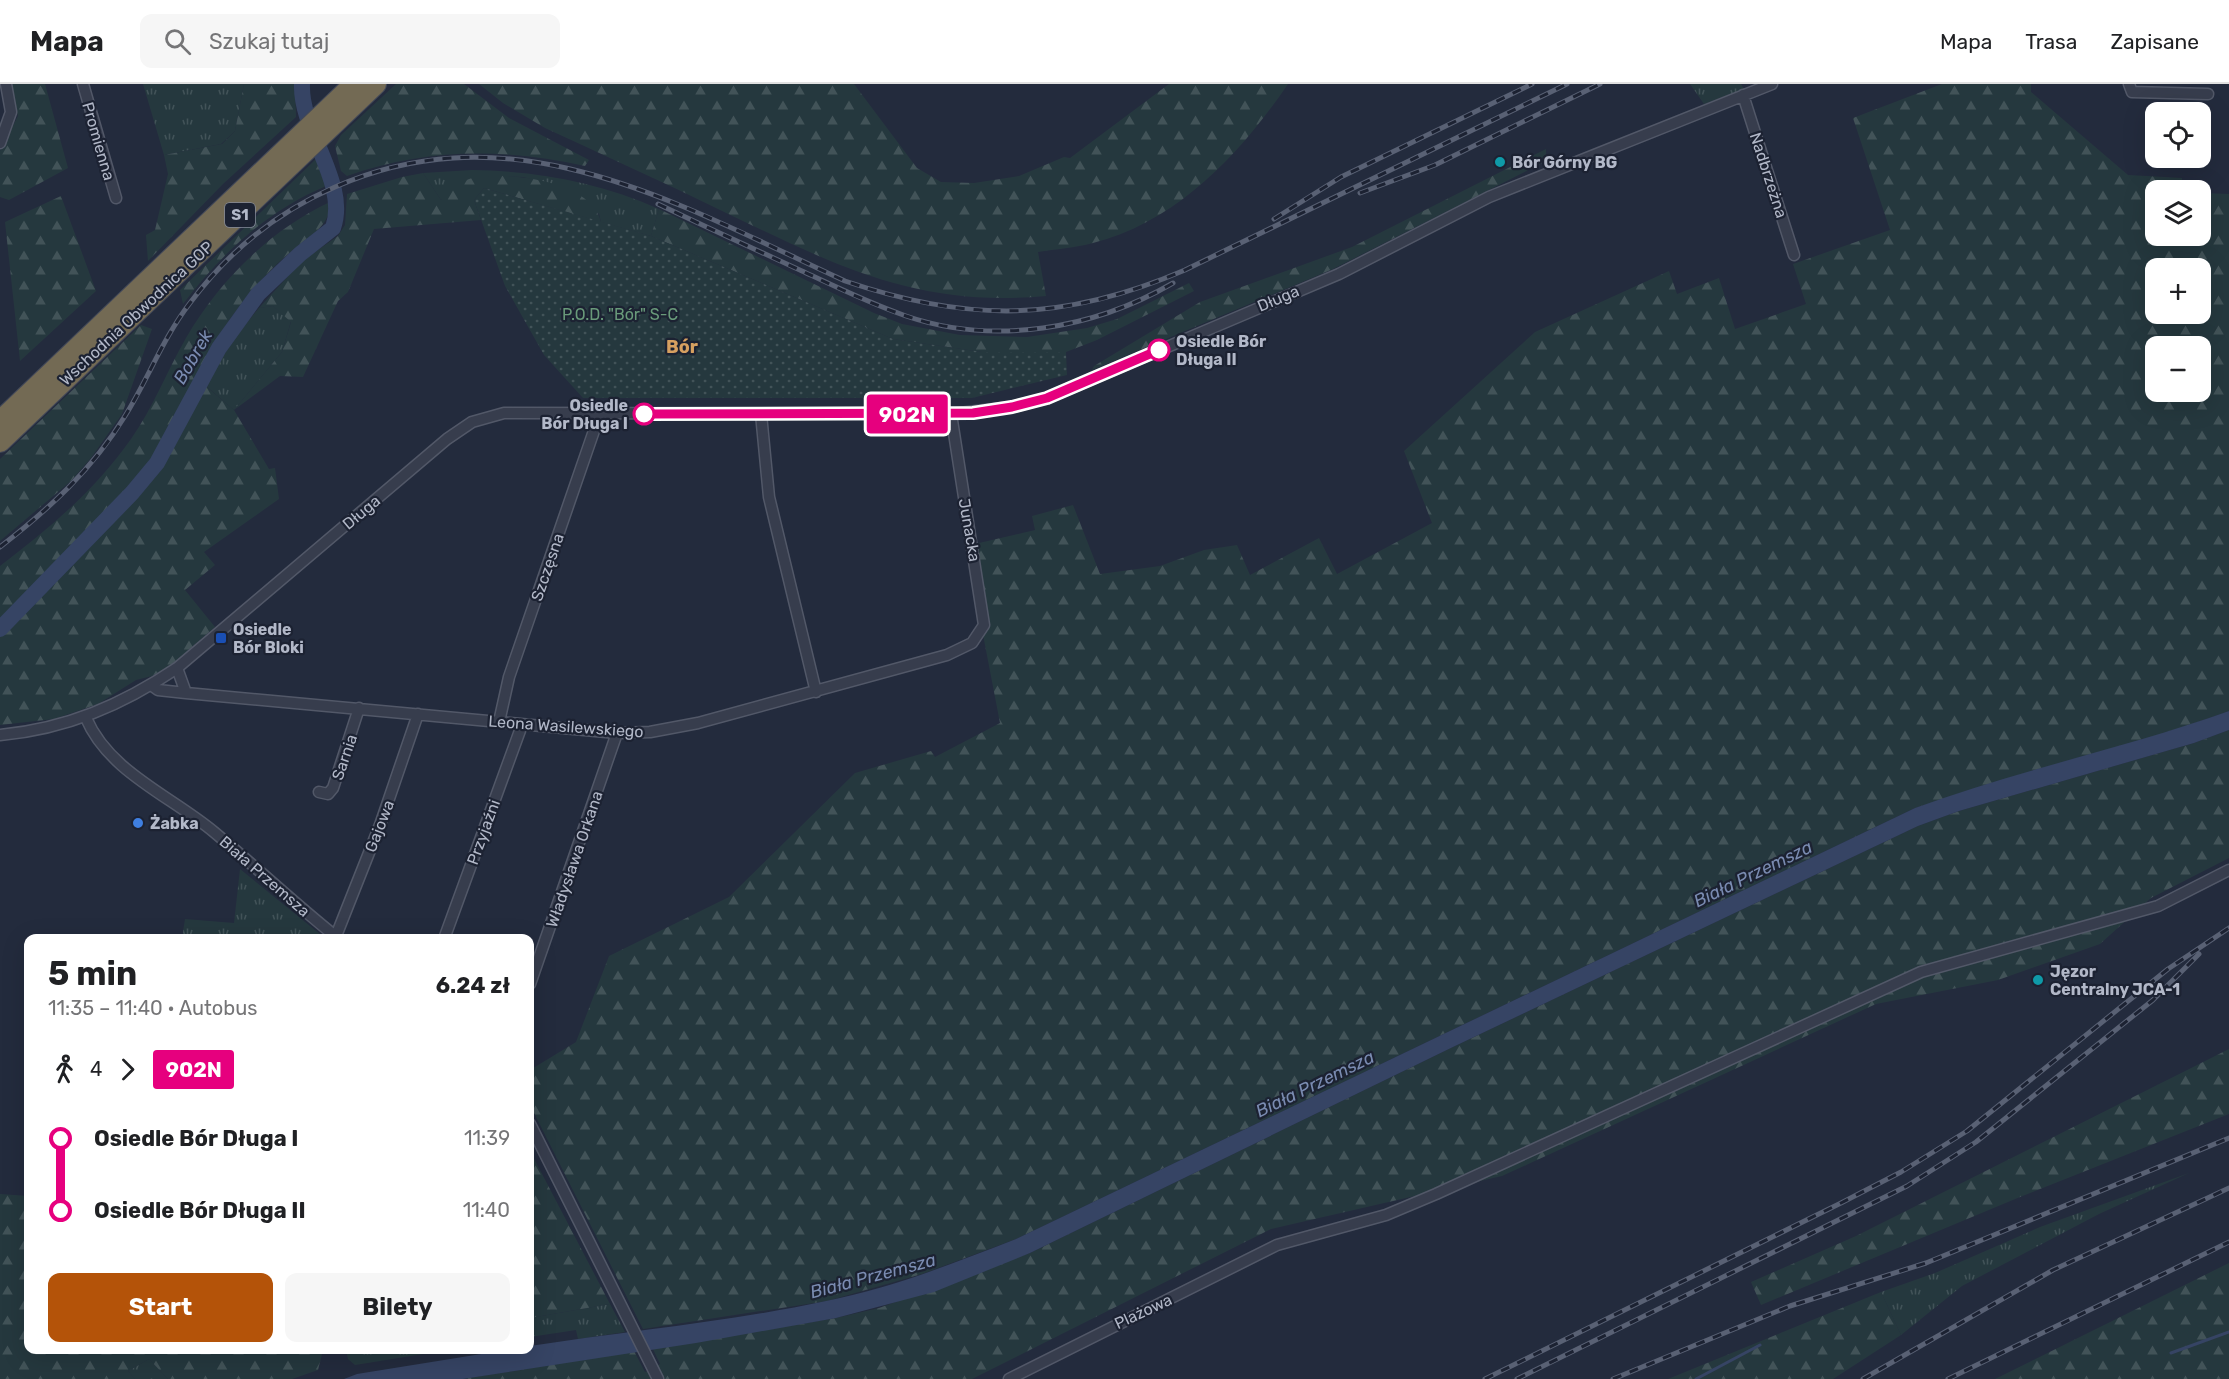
<!DOCTYPE html>
<html lang="pl">
<head>
<meta charset="utf-8">
<style>
  body { margin:0; font-family:Rubik,sans-serif; background:#f6f6f6; color:#202124; height:100vh; display:flex; flex-direction:column; font-size:22px; white-space:nowrap }
  * { box-sizing:border-box; margin:0 }
  p { font-size:20px; color:#757577 }
  .icon { flex:none; width:33px; height:33px; fill:none; stroke:currentColor; stroke-width:2; stroke-linecap:round; stroke-linejoin:round }
  .map { position:relative; flex:1; overflow:hidden }
  .side { position:absolute; left:24px; top:850px; width:510px; height:420px; display:flex; flex-direction:column; background:#fff; border-radius:12px; box-shadow:0 6px 24px #0002 }
  .side>* { flex:none }
  .badge { padding:0 12px; border-radius:4px; font-size:21px; line-height:39px }
  .tools { position:absolute; left:2145px; top:18px; display:grid; gap:12px }
  .tools a { display:grid; place-items:center; width:66px; height:66px; border-radius:12px; background:#fff; box-shadow:0 6px 24px #0002; font-size:30px }
  .map>.badge { position:absolute; translate:-50% -50%; box-shadow:0 0 0 3px #fff }
  .legs { display:flex; align-items:center; gap:9px; height:66px; padding:0 24px; font-size:20px }
  .legs p { margin-inline-start:auto }
  .overview { display:flex; align-items:center; justify-content:space-between; height:102px; padding:0 24px }
  h1 { font-size:33px; font-weight:700; line-height:45px }
  .primary-button { display:flex; gap:12px; margin-top:auto; padding:12px 24px }
  .primary-button a { flex:1; height:69px; border-radius:12px; background:#b45309; color:#fff; font-size:24px; font-weight:700; line-height:69px; text-align:center }
  .primary-button a+a { background:#f6f6f6; color:#202124 }
  ul { padding:0 24px; list-style:none }
  li { display:flex; align-items:center; gap:21px; height:72px; font-size:22px }
  li i { display:grid; place-items:center; width:9px; height:100%; margin:0 8px; background:currentColor }
  li i::after { content:''; width:15px; height:15px; margin:-8px; border:4px solid; border-radius:50%; background:#fff }
  li p { margin-inline-start:auto }
  li:first-child i { background:linear-gradient(#0000 50%,currentColor 0) }
  li:last-child i { background:linear-gradient(currentColor 50%,#0000 0) }
  header { display:flex; align-items:center; gap:36px; box-sizing:border-box; height:84px; padding:0 30px; background:#fff; border-bottom:2px solid #e0e0e0 }
  header strong { font-size:28px }
  nav { display:flex; gap:33px; margin-inline-start:auto; font-size:21px }
  .search { width:420px; height:54px; background:#f6f6f6; display:flex; align-items:center; gap:15px; box-sizing:border-box; padding:0 21px; border-radius:12px; color:#757577; font-size:22px }
  .map>svg:first-child { display:block }
</style>
</head>
<body>
<header>
<strong>Mapa</strong>
<div class="search"><svg class="icon" aria-label="search" viewBox="0 0 24 24"><circle cx="10" cy="10" r="6"/><path d="M15 15l6 6"/></svg>Szukaj tutaj</div>
<nav><a>Mapa</a><a>Trasa</a><a>Zapisane</a></nav>
</header>
<div class="map">
<svg width="2229" height="1295" viewBox="0 0 2229 1295">
  <defs>
    <pattern id="grass-tufts" width="24" height="20" patternUnits="userSpaceOnUse" patternTransform="scale(1.5)"><rect width="24" height="20" fill="#25383e"/><path d="M3 7l-1-3M5 7V3M7 7l1-3M15 17l-1-3M17 17v-4M19 17l1-3" fill="none" stroke="#425358"/></pattern>
    <pattern id="forest-firs" width="22" height="20" patternUnits="userSpaceOnUse" patternTransform="scale(1.5)"><rect width="22" height="20" fill="#25383e"/><path d="M5 1l3.5 6h-7zM16 11l3.5 6h-7z" fill="#425358"/></pattern>
    <pattern id="garden-dots" width="8" height="8" patternUnits="userSpaceOnUse" patternTransform="scale(1.5)"><rect width="8" height="8" fill="#25383e"/><path d="M2 2h.1M6 6h.1" fill="none" stroke="#425358" stroke-width="1.8" stroke-linecap="round"/></pattern>
  </defs>
  <rect width="100%" height="100%" fill="#232b3d"/>
  <path fill="url(#grass-tufts)" d="M143,0H244L235,47L221,60L164,71Z
    M1690,0H1741L1744,5L1704,20Z
    M472,86C537,87 599,98 659,125L651,152L601,138L599,130L552,100L523,93L489,92L441,116L423,89Z
    M273,222L291,237L282,268L234,326L206,302C221,273 238,249 259,224Z
    M240,785L326,855H182L185,835L234,839Z
    M2189,1089L2099,1130L1962,1202L1901,1251L1881,1208L1935,1189L2040,1143Z
    M610,1220L625,1248L578,1255L576,1246L530,1253V1234Z
    M346,1266H448L355,1281L348,1275Z
    M149,1275L168,1295H135L128,1287Z"/>
  <path fill="url(#forest-firs)" fill-rule="evenodd" d="M8,0H45L68,84L9,116L0,113V67L18,32Z
    M244,0H295L296,33L223,100L148,177L146,151L155,146L168,90L164,71L222,60L235,47Z
    M396,0H464L509,34L589,76L585,82C504,64 426,64 347,92L341,87L335,62L341,51Z
    M479,0H854L917,84L941,98L974,99L1019,92L1064,73L1070,74L1169,0H1288C1241,69 1177,138 1093,159C1075,164 1056,165 1038,168L1046,212C914,224 833,180 718,125C661,97 603,71 545,44L503,19Z
    M1942,0H2031V8L2128,91L2182,94V106H2156V152H2200L2201,109L2229,110V627L2178,645L1915,724L1016,1155L922,1190L827,1217L643,1245L530,1021V1005L534,1000L530,986L576,958L609,872L729,813L855,689L931,667L935,673L1000,639L966,462L1035,446L1032,432L1073,421L1100,490L1160,482L1204,466L1237,461L1250,491L1319,454L1337,490L1432,439L1404,367L1535,248L1669,187L1677,210L1719,194L1735,245L1806,220L1793,180L1890,146L1853,34ZM2156,184H2200V230H2156ZM2156,262H2200V308H2156Z
    M1546,65V77L1333,185L1092,286L1094,282L1200,218L1352,163Z
    M316,75L326,102C267,127 222,169 183,220L180,206Z
    M423,89L441,116C450,109 461,97 472,94C506,87 592,96 601,138L484,104L474,116L481,136L374,145L348,208L338,217L303,293L280,292L234,326L269,385L275,384L279,415L204,468L215,481L185,506L215,543L170,582L152,592L136,596L98,620L54,635L0,641V482C50,444 95,406 131,355C153,324 167,287 186,254C219,197 270,146 330,118C331,142 309,152 293,166C251,200 220,246 195,293L234,326L282,268L291,238L273,222L259,224L302,177L338,152L345,141L347,110L402,93Z
    M61,112L96,207L20,277L5,138Z
    M659,125L874,229L902,240L960,251L1027,253L1087,244L1117,235L1189,199L1194,207L1097,256L1066,268H982L893,255L651,152Z
    M141,241L152,245L122,330L91,374L71,397L0,457V375Z
    M2229,646V774L2151,814L2100,860L1998,896L1876,920L1502,1092L1271,1145L972,1295H463L634,1267L645,1288L660,1280L653,1265L836,1234L879,1224L1030,1169L1453,963L1918,742L1959,727L2194,659Z
    M2229,965V1030L2020,1113L1761,1221L1751,1198L1856,1152Z
    M530,1067L610,1220L530,1234Z
    M0,1110L28,1112V1266H323L318,1286L292,1295H168L149,1275L128,1287L135,1295H0Z
    M2229,1179V1295H1995Z
    M1881,1208L1901,1251L1833,1295H1668Z"/>
  <path fill="url(#garden-dots)" d="M484,104L651,152L893,255L982,268H1066L1067,291L972,314H583L544,271L505,202L474,116Z"/>
  <path fill="#364464" d="M2229,627V646L2194,659L1959,727L1918,742L1453,963L1030,1169L934,1208L836,1234L696,1259L463,1295H344L357,1290L506,1266H530V1262C628,1247 728,1238 826,1217C892,1204 954,1179 1016,1155L1915,724C2018,686 2126,664 2229,627Z"/>
  <g fill="none" stroke-linecap="round" stroke-linejoin="round">
    <path stroke="#364464" stroke-width="3" d="M2171,1269L2229,1248
      M1696,1295L1760,1261"/>
    <path stroke="#364464" stroke-width="16" d="M0,545L132,409L157,379L219,264L258,210L300,170L333,144C349,99 300,47 302,0"/>
    <defs>
      <path id="minor" d="M83,0L116,114
        M2129,0L2132,8L2208,10
        M1743,11L1794,171
        M0,59L11,28L6,0
        M761,330L769,413L816,608
        M177,584L186,609
        M151,601L158,606L186,609L617,649L650,648L698,639L947,571L972,559L984,541L951,330
        M86,634C109,688 171,712 214,748C256,783 296,821 339,855
        M499,638L509,593L597,338V329
        M0,651C66,645 122,621 177,584L447,355L472,338L504,329L951,330L1012,323L1047,314L1339,190L1489,113L1772,0
        M319,708L328,710L333,704L359,624
        M336,852L380,741L418,630
        M444,855L522,641
        M530,900L617,649
        M530,1040L658,1295
        M1009,1295L1277,1161L1386,1131L1436,1110L1921,888L2158,822L2229,786"/>
      <path id="motorway" d="M0,337L354,0
        M0,358L376,0"/>
    </defs>
    <use href="#minor" stroke="#525868" stroke-width="13"/>
    <use href="#motorway" stroke="#424858" stroke-width="22"/>
    <use href="#minor" stroke="#373d4d" stroke-width="10"/>
    <use href="#motorway" stroke="#736a54" stroke-width="20"/>
    <defs>
      <path id="rail" d="M1360,109L1435,81L1600,0
        M658,120C706,143 754,165 802,187C836,203 871,220 906,232C994,262 1094,245 1173,199
        M1274,135L1341,93L1532,0
        M0,463C49,425 92,386 125,332C148,295 163,254 190,219C228,168 277,128 335,103C516,23 682,122 845,197C969,239 1064,238 1185,186L1567,0
        M1485,1295L1841,1119L1901,1088L1967,1047L2168,885L2229,844
        M1517,1295L1907,1102L1976,1058L2153,916L2199,870
        M1613,1295L1790,1222L1926,1179L2229,1054
        M1863,1295L2053,1186L2229,1104
        M1948,1295L2229,1158"/>
    </defs>
    <use href="#rail" stroke="#596174" stroke-width="5"/>
    <use href="#rail" stroke="#1c2232" stroke-width="3" stroke-dasharray="9" stroke-linecap="butt"/>
  </g>
  <g fill="none" stroke-linecap="round" stroke-linejoin="round">
    <defs>
      <path id="line-1" d="M644,330L973,329L1012,323L1047,314L1159,266"/>
    </defs>
    <use href="#line-1" stroke="#fff" stroke-width="14"/>
    <use href="#line-1" stroke="#e6007e" stroke-width="9"/>
  </g>
  <g fill="#0f9aa8" stroke="#1c2232" stroke-width="2">
    <circle cx="1500" cy="78" r="6"/>
    <circle cx="2038" cy="896" r="6"/>
  </g>
  <g fill="#fff" stroke="#e6007e" stroke-width="3">
    <circle cx="1159" cy="266" r="10"/>
    <circle cx="644" cy="330" r="10"/>
  </g>
  <rect fill="#1a4fb4" stroke="#1c2232" stroke-width="2" x="215" y="548" width="12" height="12" rx="3"/>
  <circle fill="#3f7fe0" stroke="#1c2232" stroke-width="2" cx="138" cy="739" r="6"/>
  <g text-anchor="middle" stroke-width="4.5" stroke-linejoin="round" paint-order="stroke">
    <rect fill="#1c2232" stroke="#858b9b" stroke-width="1.5" x="225" y="119" width="30" height="24" rx="4.5"/>
    <g font-size="15" font-weight="bold" fill="#b2b8c8">
      <text x="240" y="136">S1</text>
    </g>
    <g font-size="16" fill="#b2b8c8" stroke="#1c2232">
      <text transform="translate(99 57) rotate(74)" y="6">Promienna</text>
      <text transform="translate(1769 91) rotate(72)" y="6">Nadbrzeżna</text>
      <text transform="translate(1278 214) rotate(-23)" y="6">Długa</text>
      <text transform="translate(136 229) rotate(-43)" y="6">Wschodnia Obwodnica GOP</text>
      <text transform="translate(361 428) rotate(-40)" y="6">Długa</text>
      <text transform="translate(970 446) rotate(80)" y="6">Junacka</text>
      <text transform="translate(547 483) rotate(-71)" y="6">Szczęsna</text>
      <text transform="translate(566 642) rotate(4)" y="6">Leona Wasilewskiego</text>
      <text transform="translate(344 673) rotate(-71)" y="6">Sarnia</text>
      <text transform="translate(379 742) rotate(-69)" y="6">Gajowa</text>
      <text transform="translate(483 748) rotate(-70)" y="6">Przyjaźni</text>
      <text transform="translate(574 775) rotate(-71)" y="6">Władysława Orkana</text>
      <text transform="translate(265 792) rotate(41)" y="6">Biała Przemsza</text>
      <text transform="translate(1143 1227) rotate(-25)" y="6">Plażowa</text>
    </g>
    <g font-size="16" font-weight="bold" fill="#b2b8c8" stroke="#1c2232" text-anchor="start">
      <text x="1512" y="84">Bór Górny BG</text>
      <text x="233" y="551">Osiedle<tspan x="233" dy="18">Bór Bloki</tspan></text>
      <text x="150" y="745">Żabka</text>
      <text x="2050" y="893">Jęzor<tspan x="2050" dy="18">Centralny JCA-1</tspan></text>
    </g>
    <g font-size="16" fill="#699a7a" stroke="#1c2232">
      <text x="620" y="236">P.O.D. "Bór" S-C</text>
    </g>
    <g font-size="16" font-weight="bold" fill="#b2b8c8" stroke="#1c2232" text-anchor="start">
      <text x="1176" y="263">Osiedle Bór<tspan x="1176" dy="18">Długa II</tspan></text>
      <text x="628" y="327" text-anchor="end">Osiedle<tspan x="628" dy="18">Bór Długa I</tspan></text>
    </g>
    <g font-size="18" font-weight="bold" fill="#d6a060" stroke="#1c2232">
      <text x="682" y="269">Bór</text>
    </g>
    <g font-size="18" font-style="italic" fill="#7a8bb1" stroke="#1c2232">
      <text transform="translate(193 273) rotate(-60)" y="6">Bobrek</text>
      <text transform="translate(1753 790) rotate(-26)" y="6">Biała Przemsza</text>
      <text transform="translate(1315 1000) rotate(-26)" y="6">Biała Przemsza</text>
      <text transform="translate(873 1192) rotate(-15)" y="6">Biała Przemsza</text>
    </g>
  </g>
</svg>
<div class="tools">
<a><svg class="icon" aria-label="locate" viewBox="0 0 24 24"><circle cx="12" cy="12" r="6"/><path d="M12 2v4M12 18v4M2 12h4M18 12h4"/></svg></a>
<a><svg class="icon" aria-label="layers" viewBox="0 0 24 24"><path d="M12 4l9 5-9 5-9-5zM3 14l9 5 9-5"/></svg></a>
<a>+</a>
<a>−</a>
</div>
<b class="badge" style="left:907px;top:330px;background:#e6007e;color:#fff">902N</b>
<section class="side">
<div class="overview"><div><h1>5 min</h1><p>11:35 – 11:40 · Autobus</p></div><b>6.24 zł</b></div>
<div class="legs"><svg class="icon" aria-label="walk" viewBox="0 0 24 24"><circle cx="13" cy="4" r="2"/><path d="M13 8l-2 6 4 7M11 14l-3 7M7 12l3-4h3l4 4"/></svg>4<svg class="icon" aria-label="forward" viewBox="0 0 24 24"><path d="M9 5l7 7-7 7"/></svg><b class="badge" style="background:#e6007e;color:#fff">902N</b></div>
<ul>
<li><i style="color:#e6007e"></i><b>Osiedle Bór Długa I</b><p>11:39</p></li>
<li><i style="color:#e6007e"></i><b>Osiedle Bór Długa II</b><p>11:40</p></li>
</ul>
<div class="primary-button"><a>Start</a><a>Bilety</a></div>
</section>
</div>
</body>
</html>
